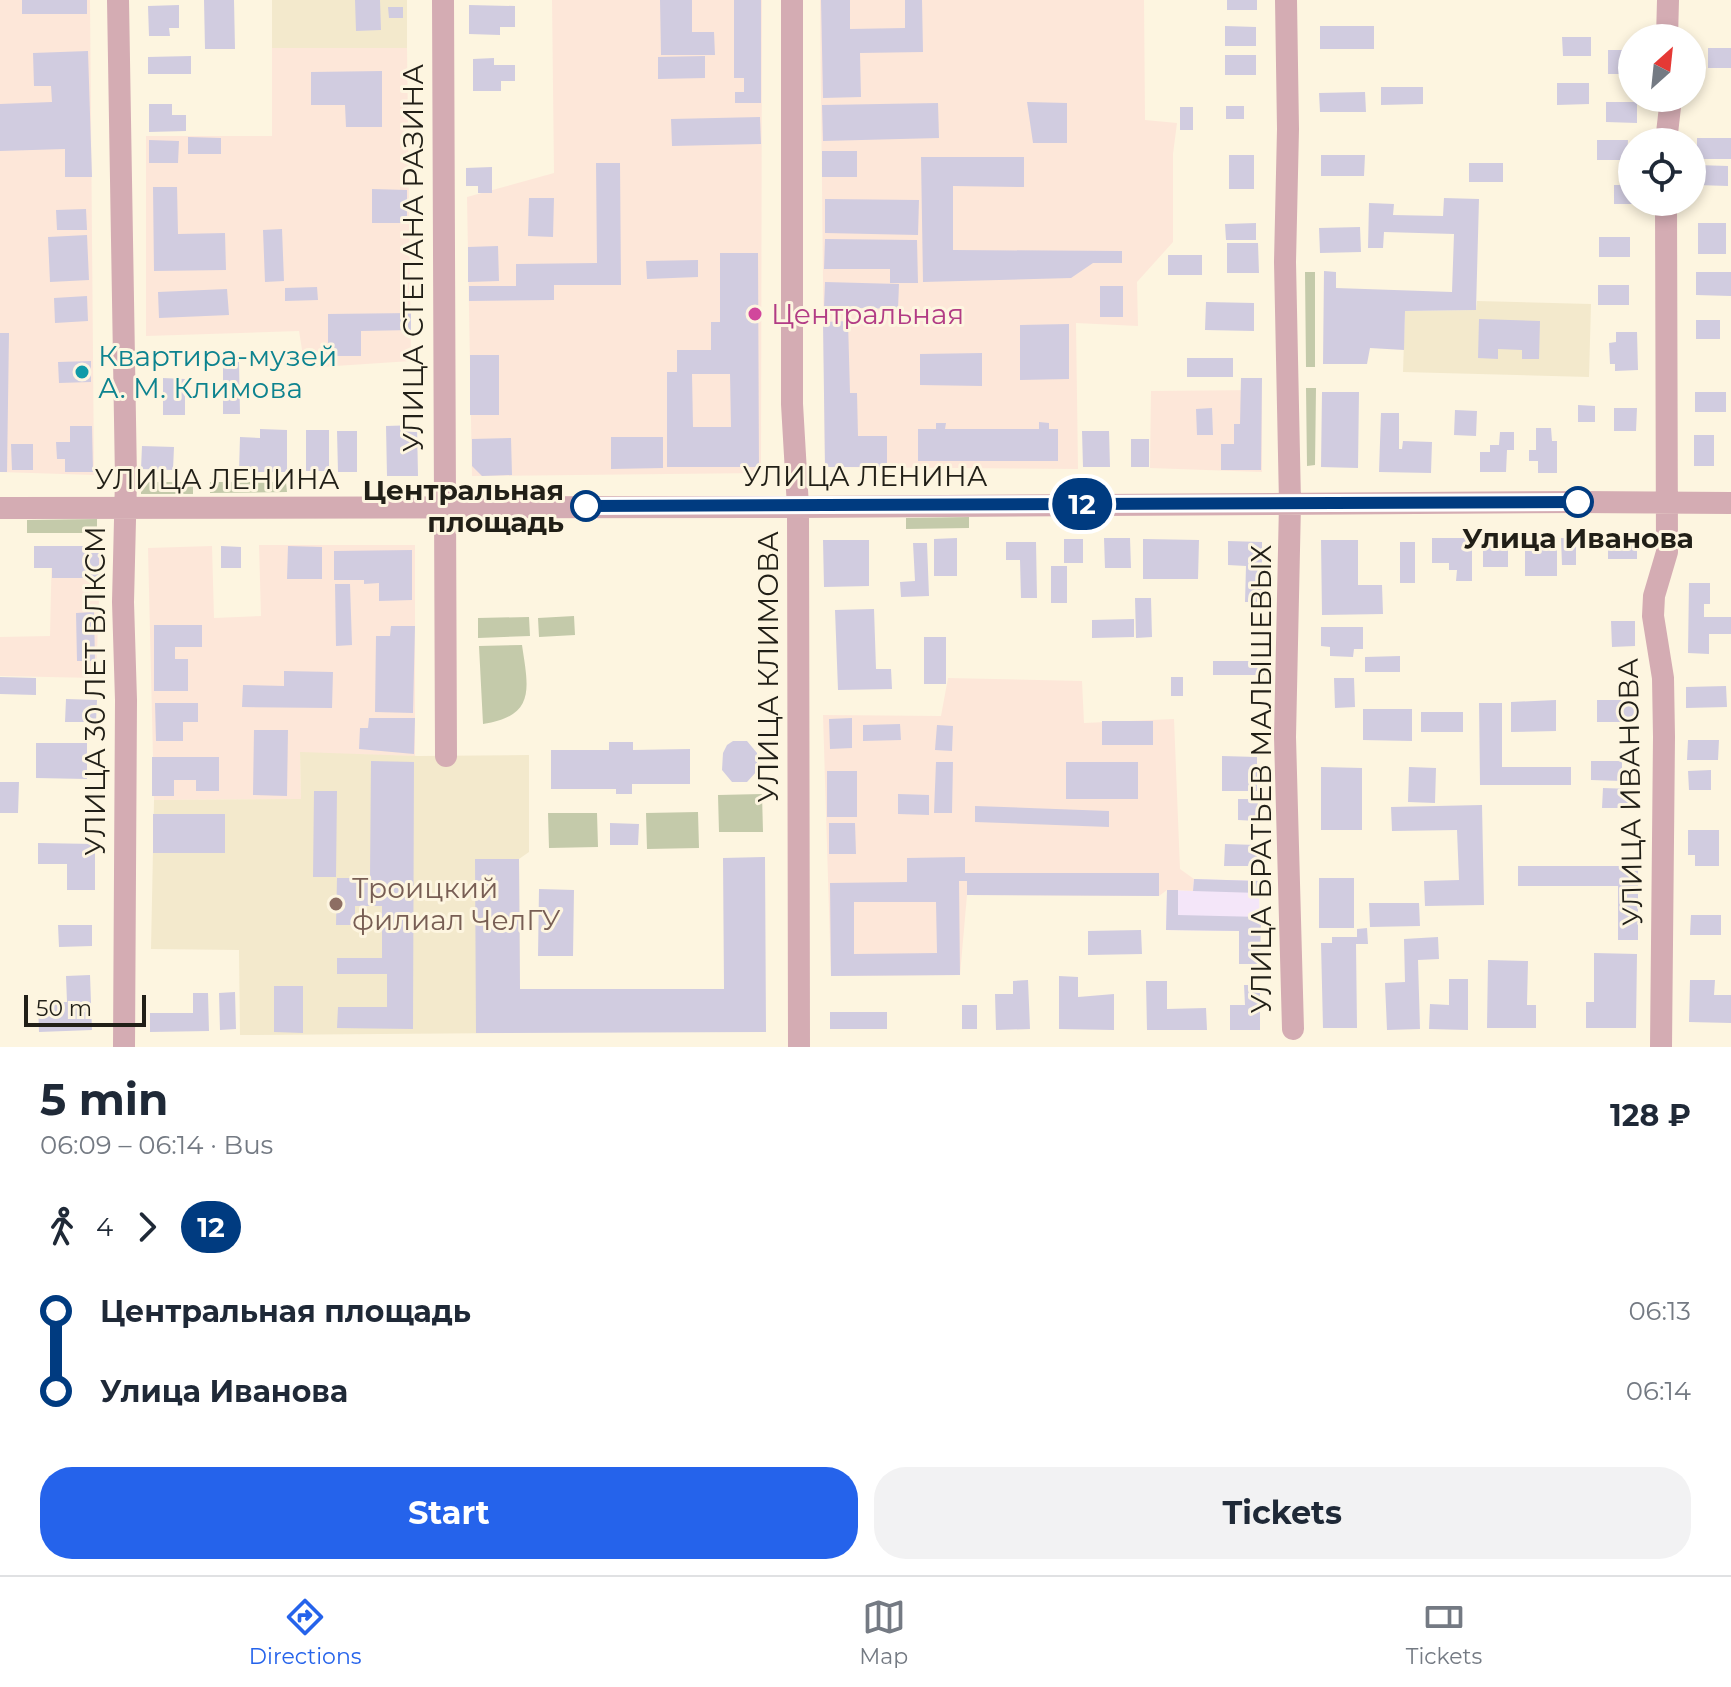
<!DOCTYPE html>
<html lang="en">
<head>
<meta charset="utf-8">
<style>
  body { margin:0; font-family:Montserrat,sans-serif; background:#f2f2f3; color:#1f2937; height:100vh; display:flex; flex-direction:column; font-size:30px; white-space:nowrap }
  * { box-sizing:border-box; margin:0 }
  p { font-size:26px; color:#747a83 }
  .icon { flex:none; width:44px; height:44px; fill:none; stroke:currentColor; stroke-width:2; stroke-linecap:round; stroke-linejoin:round }
  .map { position:relative; height:1047px; overflow:hidden }
  .drawer { display:flex; flex-direction:column; background:#fff; flex:1 }
  .drawer>* { flex:none }
  .badge { padding:0 16px; border-radius:26px; font-size:28px; line-height:52px }
  .needle { width:52px; rotate:27deg }
  .fabs { position:absolute; left:1618px; top:24px; display:grid; gap:16px }
  .fabs a { display:grid; place-items:center; width:88px; height:88px; border-radius:50%; background:#fff; box-shadow:0 4px 12px #0003; font-size:40px }
  .scale { position:absolute; left:24px; bottom:20px; width:122px; box-sizing:border-box; padding-left:8px; border:4px solid #211f17; border-top:0; font-size:22px; line-height:28px; white-space:nowrap; color:#211f17; -webkit-text-stroke:6px #fdf5e0; paint-order:stroke }
  .map>.badge { position:absolute; translate:-50% -50%; box-shadow:0 0 0 4px #fff }
  .legs { display:flex; align-items:center; gap:12px; height:88px; padding:0 40px; font-size:26px }
  .legs p { margin-inline-start:auto }
  .overview { display:flex; align-items:center; justify-content:space-between; height:136px; padding:0 40px }
  h1 { font-size:44px; font-weight:700; line-height:60px }
  .primary-button { display:flex; gap:16px; margin-top:auto; padding:16px 40px }
  .primary-button a { flex:1; height:92px; border-radius:32px; background:#2563eb; color:#fff; font-size:32px; font-weight:700; line-height:92px; text-align:center }
  .primary-button a+a { background:#f2f2f3; color:#1f2937 }
  ul { padding:0 40px; list-style:none }
  li { display:flex; align-items:center; gap:28px; height:80px; font-size:30px }
  li i { display:grid; place-items:center; width:12px; height:100%; margin:0 10px; background:currentColor }
  li i::after { content:''; width:20px; height:20px; margin:-10px; border:6px solid; border-radius:50%; background:#fff }
  li p { margin-inline-start:auto }
  li:first-child i { background:linear-gradient(#0000 50%,currentColor 0) }
  li:last-child i { background:linear-gradient(currentColor 50%,#0000 0) }
  .menu { display:flex; justify-content:space-around; align-items:center; height:112px; border-top:2px solid #e0e1e3; background:#fff; font-size:22px; color:#747a83 }
  .menu a { display:grid; justify-items:center; gap:4px }
  .menu .current { color:#2563eb }
  .map>svg:first-child { display:block }
</style>
</head>
<body>
<div class="map">
<svg width="1731" height="1047" viewBox="0 0 1731 1047">
  <rect width="100%" height="100%" fill="#fdf5e0"/>
  <path fill="#fde7d9" d="M0,0H90L94,475L0,472Z
    M552,0H762L761,473L472,476L467,197L554,173Z
    M820,0H1144L1145,120L1177,123L1173,154V242L1137,282L1138,326L1076,323L1078,469L825,467Z
    M272,48H407L411,361L305,368L299,331L146,336V136H272Z
    M1262,390V472L1150,468L1151,391Z
    M259,545H415V756L300,753L301,799L154,800L148,548L212,546L214,618L261,616Z
    M52,546H101L96,678L0,676V637L50,636Z
    M948,678L1082,681L1084,723L1174,719L1180,869L1194,879L1193,891L1167,890L1159,896L967,895L960,975L831,976L823,715L941,716Z"/>
  <path fill="#f4e6f9" d="M1194,879L1259,881L1260,964H1239V931L1166,930L1167,890L1193,891Z"/>
  <path fill="#f3e9cc" d="M272,0H407V48H272Z
    M1477,301L1591,304L1589,377L1403,372L1405,311L1476,310Z
    M300,752L418,756L529,755V852L519,859L520,1033L240,1035L239,950L151,949L154,800L301,799Z"/>
  <path fill="#c4caaa" d="M1305,272H1315V367H1306Z
    M1306,388H1316L1315,465L1307,466Z
    M141,482H193V494H141Z
    M210,482H286L287,492L210,493Z
    M969,517V528L906,529V518Z
    M97,519V533H27V520Z
    M574,616L575,635L539,637L538,618Z
    M529,617L530,636L478,638V618Z
    M522,645C528,687 537,716 483,724L479,646Z
    M762,794L763,832H719L718,795Z
    M698,812L699,848L647,849L646,813Z
    M548,813H597L598,847L549,848Z"/>
  <path fill="#d1cce0" fill-rule="evenodd" d="M22,0H87V14H22Z
    M204,0H234L235,49H205Z
    M355,0H380L381,30L356,31Z
    M660,0H692V32H714L715,55H661Z
    M734,0H761V103H735V92H744V78H734Z
    M821,0H850V29L905,28V0H922L923,52L860,53L861,97L823,98Z
    M1227,0H1257V10H1227Z
    M179,5V28H169L170,36H149L148,6Z
    M469,5L515,6V27H500V35L469,34Z
    M388,7H403V18H389Z
    M1225,26L1256,27V46H1225Z
    M1320,26H1374V49H1320Z
    M1562,37H1591V56H1563Z
    M1708,48H1731V68H1708Z
    M1608,50H1632V74H1608Z
    M88,51L92,177H65V149L0,151V104L52,102L51,86H34L33,53Z
    M1225,55H1256V75H1225Z
    M191,56V74H148V57Z
    M705,56V78L658,79V57Z
    M494,58V65H515V81H501V91H473V59Z
    M382,71V127H346L345,105H311V72Z
    M1557,83H1589V104L1557,105Z
    M1381,87H1423V104L1381,105Z
    M1365,92L1366,112H1320L1319,93Z
    M1027,102L1067,103V143H1033Z
    M1606,102H1637V123L1606,122Z
    M938,103L939,138L823,141L822,105Z
    M149,104H172V115H186V131L149,132Z
    M1226,106H1244V119H1226Z
    M1180,107H1193V130H1180Z
    M760,117L761,144L672,146L671,119Z
    M188,137L221,138V154H188Z
    M1697,138H1731V159H1697Z
    M149,140L179,141L178,163H149Z
    M1597,140H1628L1627,160H1597Z
    M822,151H857V177H822Z
    M1229,155H1254V189H1229Z
    M1321,155H1365L1364,176H1321Z
    M921,157H1024V187L953,186V250L1122,251V263H1093L1071,278L923,282Z
    M596,163H620L621,285H554V300L469,301V286H516V264L597,263Z
    M1469,163H1503V182H1469Z
    M1697,165L1728,166V186L1697,185Z
    M492,167V193H478V186H466V168Z
    M1614,185H1632V204H1614Z
    M153,187H177L178,234L225,233L226,270L154,271Z
    M372,189L407,190V223H372Z
    M529,198H554L553,237L528,236Z
    M1444,198L1479,199L1476,310L1405,311L1404,350L1370,348L1367,364H1323L1324,271L1336,272V288L1452,292L1454,234L1384,232L1383,248H1368L1369,203L1394,204L1393,215L1443,216Z
    M825,199L919,200L918,235L825,233Z
    M86,209L87,230H57L56,210Z
    M1256,223V240H1226L1225,224Z
    M1698,223H1726V254H1698Z
    M1360,227L1361,252L1320,253L1319,228Z
    M282,229L284,281L265,282L263,230Z
    M87,235L89,280L50,282L48,237Z
    M1599,237H1630V257H1599Z
    M825,239L917,240L918,283H890V269H824Z
    M1227,243H1258L1259,273H1227Z
    M498,246L499,281L468,282V247Z
    M720,253H758L759,467H667V372H677V350H711V322H720ZM692,374H730L731,427H693Z
    M1168,255H1202V275H1168Z
    M698,260V277L647,279L646,261Z
    M1696,272H1731V296L1696,295Z
    M825,282L899,284L898,309L824,307Z
    M1598,285H1629V305H1598Z
    M1100,286H1123V317H1100Z
    M317,287L318,300L285,301V288Z
    M227,289L229,315L159,318L158,292Z
    M87,296L88,321L55,323L54,298Z
    M1206,302L1254,303V331L1205,330Z
    M411,313V330L361,331V356H328V314Z
    M1479,319L1540,321L1539,359H1522V350L1498,349V359L1478,358Z
    M1696,320H1720V339H1696Z
    M848,321L850,393H857L858,436H887V467H825L823,322Z
    M1069,324V379L1020,380V325Z
    M1616,332H1637L1638,370L1615,371V364H1610L1609,343L1616,342Z
    M0,333H9L7,472H0Z
    M982,353V386L920,385V354Z
    M470,355H499V415H470Z
    M1187,358H1233V377H1187Z
    M91,361V382L59,383L58,362Z
    M223,362H239L240,414H223Z
    M163,378L185,379V415H163Z
    M1241,378H1262L1261,470H1221V444H1234V424H1240Z
    M1322,392H1359L1358,468L1321,467Z
    M1695,392H1726V412H1695Z
    M1578,405L1595,406V422H1578Z
    M1212,408L1213,435H1197L1196,409Z
    M1614,408H1637L1636,431H1614Z
    M1455,410L1477,411L1476,436L1454,435Z
    M1381,413H1399V449H1402L1403,441L1432,442L1431,473L1379,472Z
    M1039,422L1049,423V429H1058V461H918V429H936V423H946L945,429H1039Z
    M417,425L418,476H387L386,426Z
    M70,426H92L93,472H65V459H57L56,442H70Z
    M1536,428H1551L1552,441H1557V473H1538V461H1529V450H1536Z
    M260,429L287,430V472H239L240,437L260,438Z
    M306,430H329V471H306Z
    M337,431H357V472H338Z
    M1082,431H1109L1110,467H1083Z
    M1500,432H1514V450H1507L1506,472H1480V452H1490V445H1499Z
    M1694,435H1714V466H1694Z
    M611,437H663V468L611,469Z
    M511,438L512,475L482,476L472,466V439Z
    M1131,439H1149V467H1131Z
    M11,444H33V470H12Z
    M142,446L174,447L173,470L141,469Z
    M1483,537H1508V567H1483Z
    M1525,537H1557V576H1525Z
    M1608,537H1637V559H1608Z
    M957,538V576H934V539Z
    M1104,538H1130L1131,568H1105Z
    M1432,538H1472V581H1456L1457,570H1449V563H1432Z
    M1561,538H1576V565H1562Z
    M1064,539H1083V563H1064Z
    M1143,539L1199,540L1198,579H1143Z
    M823,540H869V586L824,587Z
    M1321,540H1358V585H1382L1383,614L1322,615Z
    M1228,541L1262,542V602H1245L1246,566L1228,565Z
    M1006,542H1036L1037,598H1021L1020,560H1006Z
    M1400,542H1415V583H1400Z
    M913,543H927L929,596L901,597L900,582L915,581Z
    M34,546H99V578H52V568H34Z
    M221,546L241,547V568H221Z
    M288,546L322,547V579H287Z
    M412,550V600L379,601V583L364,584V580H334V551Z
    M1051,566H1067V603H1051Z
    M1689,583H1710V604H1704V617H1731V634H1709V654L1688,653Z
    M335,584H350L352,645L336,646Z
    M1135,598H1151L1152,637L1136,638Z
    M874,609L876,669H891L892,689L838,690L835,610Z
    M94,612L95,661H77L76,613Z
    M1134,619V637L1092,638V620Z
    M1611,621H1635V646L1612,647Z
    M154,625H202V647H175V659H188V691H154Z
    M391,626H415L413,713L375,712L376,636H390Z
    M1321,627H1363V649H1354L1353,657L1330,656V647L1321,646Z
    M924,637H946V684H924Z
    M1400,656V672H1365V657Z
    M1213,661H1264V675H1213Z
    M284,671L333,672L332,708L242,707L243,685L284,686Z
    M0,677L36,678V695L0,694Z
    M1171,677H1183V696H1171Z
    M1334,678H1354L1355,707L1335,708Z
    M1726,686L1727,707L1686,708V687Z
    M66,699L97,700L96,722H65Z
    M1556,700V731L1511,732V702Z
    M1597,700H1636V722H1597Z
    M155,703H198V722H183V741H156Z
    M1479,703H1502V767H1571V785H1480Z
    M1363,709H1412V741L1363,740Z
    M1421,712H1463V732H1421Z
    M369,718H415L414,754L359,749L360,728H368Z
    M852,718V748L830,749L829,719Z
    M1102,721H1153V745H1102Z
    M900,724L901,740L863,741V725Z
    M937,725L953,726L952,751L935,750Z
    M254,730H288L287,796L253,795Z
    M1688,740H1719L1718,760H1687Z
    M733,741H747L757,753V771L747,782H732L722,770L723,753L727,745Z
    M609,742H633V750L690,749V784H632V794H616V789H551V750H609Z
    M36,743H87V779L36,778Z
    M1222,756L1257,757V791H1222Z
    M152,757H219V791H196V780H174V796H152Z
    M371,761L414,762L413,1029L337,1028L338,1007H387V974H337V958H382V906H355V925H336L337,878H370Z
    M1591,761H1622V781L1591,780Z
    M936,762H953L952,813H934Z
    M1066,762H1138V799H1066Z
    M1321,767L1362,768V830H1321Z
    M1409,767L1436,768L1435,803L1408,802Z
    M1711,770V790H1689L1688,771Z
    M827,771H857V817H827Z
    M0,782H19L18,813H0Z
    M1603,788L1633,789V808H1602Z
    M314,791H337L336,877H313Z
    M898,794L929,795V815L898,814Z
    M1238,799H1258L1257,821L1238,820Z
    M1482,805L1484,905L1425,906L1424,881L1459,880L1457,830L1392,831L1391,807Z
    M975,806L1109,811V827L975,822Z
    M153,814H225V853H153Z
    M610,823L639,824L638,845H610Z
    M829,823H855L856,854H829Z
    M1688,830H1719V866H1695V855H1688Z
    M38,843L95,844V890H67V864H38Z
    M1225,844L1257,845V866H1224Z
    M765,857L766,1032L476,1033L475,859H519L520,989H724L723,858Z
    M965,857V873H1159V896L967,895V881H959L960,975L831,976L830,883L907,882V858ZM854,902H936L937,953L854,954Z
    M1518,866H1638V940H1618V886H1518Z
    M1319,878H1354V928H1319Z
    M1194,879L1259,881V893L1193,891Z
    M539,889L574,890L573,956H538Z
    M1167,890H1178V915L1261,917L1260,964H1239V931L1166,930Z
    M1369,903H1419L1420,926L1370,927Z
    M1691,915H1721V935H1690Z
    M58,925H92V946L59,947Z
    M1367,928L1368,944H1356L1357,1028H1323L1321,943H1332V937H1357V929Z
    M1141,930L1142,954L1088,955V931Z
    M1438,937L1439,959L1418,960L1420,1029L1387,1030L1385,983L1405,982L1404,939Z
    M1594,953L1637,954L1636,1028H1586V1002H1594Z
    M1488,960L1528,961L1527,1005H1536V1028H1487Z
    M90,975L92,1030L39,1032L38,1003L67,1002L66,976Z
    M1059,976L1078,977V997L1114,994V1030L1059,1029Z
    M1449,979H1468V1030L1429,1029L1430,1004L1449,1005Z
    M1028,980L1030,1029L996,1030L995,994H1013V981Z
    M1690,980H1715L1714,995H1731V1023L1689,1022Z
    M1146,981H1167V1009L1206,1008L1207,1030H1147Z
    M1244,985H1260V1030H1230V1005H1245Z
    M274,986H303V1033L274,1032Z
    M235,992L236,1029L220,1030L219,993Z
    M193,993H208L209,1031L150,1032V1013H193Z
    M962,1005H977V1029H962Z
    M830,1012H887V1029H830Z"/>
  <g fill="none" stroke-linecap="round" stroke-linejoin="round">
    <path stroke="#d4acb3" stroke-width="22" d="M118,0L126,479L123,602L126,700L124,1047
      M443,0L446,756
      M792,0V404L798,507L799,1047
      M1286,0L1288,129L1285,262L1290,503L1285,737L1293,1029
      M1667,38L1668,0
      M1666,142L1671,98
      M0,508L798,507L1578,502L1731,503
      M1661,1047L1664,737L1663,678L1653,616L1654,596L1667,552L1666,202"/>
  </g>
  <g fill="none" stroke-linecap="round" stroke-linejoin="round">
    <defs>
      <path id="line-1" d="M586,506L1578,502"/>
    </defs>
    <use href="#line-1" stroke="#fff" stroke-width="18"/>
    <use href="#line-1" stroke="#003b80" stroke-width="12"/>
  </g>
  <circle fill="#d1479c" stroke="#fdf5e0" stroke-width="3" cx="755" cy="314" r="8"/>
  <circle fill="#0f9aa8" stroke="#fdf5e0" stroke-width="3" cx="82" cy="372" r="8"/>
  <g fill="#fff" stroke="#003b80" stroke-width="4">
    <circle cx="1578" cy="502" r="14"/>
    <circle cx="586" cy="506" r="14"/>
  </g>
  <circle fill="#8d6e63" stroke="#fdf5e0" stroke-width="3" cx="336" cy="904" r="8"/>
  <g text-anchor="middle" stroke-width="6" stroke-linejoin="round" paint-order="stroke">
    <g font-size="28" fill="#211f17" stroke="#fdf5e0">
      <text transform="translate(413 258) rotate(-90)" y="10">УЛИЦА СТЕПАНА РАЗИНА</text>
      <text x="865" y="486">УЛИЦА ЛЕНИНА</text>
      <text x="217" y="489">УЛИЦА ЛЕНИНА</text>
      <text transform="translate(768 667) rotate(-90)" y="10">УЛИЦА КЛИМОВА</text>
      <text transform="translate(95 691) rotate(-90)" y="10">УЛИЦА 30 ЛЕТ ВЛКСМ</text>
      <text transform="translate(1261 779) rotate(-90)" y="10">УЛИЦА БРАТЬЕВ МАЛЫШЕВЫХ</text>
      <text transform="translate(1630 792) rotate(-91)" y="10">УЛИЦА ИВАНОВА</text>
    </g>
    <g font-size="28" fill="#b23c85" stroke="#fdf5e0" text-anchor="start">
      <text x="771" y="324">Центральная</text>
    </g>
    <g font-size="28" fill="#0d838f" stroke="#fdf5e0" text-anchor="start">
      <text x="98" y="366">Квартира-музей<tspan x="98" dy="32">А. М. Климова</tspan></text>
    </g>
    <g font-size="28" font-weight="bold" fill="#211f17" stroke="#fdf5e0" text-anchor="end">
      <text x="564" y="500">Центральная<tspan x="564" dy="32">площадь</tspan></text>
      <text x="1578" y="548" text-anchor="middle">Улица Иванова</text>
    </g>
    <g font-size="28" fill="#785e54" stroke="#fdf5e0" text-anchor="start">
      <text x="352" y="898">Троицкий<tspan x="352" dy="32">филиал ЧелГУ</tspan></text>
    </g>
  </g>
</svg>
<div class="fabs">
<a><svg class="needle" viewBox="-14 -14 28 28"><path d="M0-13l5 13h-10z" fill="#e53935"/><path d="M0 13l5-13h-10z" fill="#747a83"/></svg></a>
<a><svg class="icon" aria-label="locate" viewBox="0 0 24 24"><circle cx="12" cy="12" r="6"/><path d="M12 2v4M12 18v4M2 12h4M18 12h4"/></svg></a>
</div>
<div class="scale">50 m</div>
<b class="badge" style="left:1082px;top:504px;background:#003b80;color:#fff">12</b>
</div>
<section class="drawer">
<div class="overview"><div><h1>5 min</h1><p>06:09 – 06:14 · Bus</p></div><b>128 ₽</b></div>
<div class="legs"><svg class="icon" aria-label="walk" viewBox="0 0 24 24"><circle cx="13" cy="4" r="2"/><path d="M13 8l-2 6 4 7M11 14l-3 7M7 12l3-4h3l4 4"/></svg>4<svg class="icon" aria-label="forward" viewBox="0 0 24 24"><path d="M9 5l7 7-7 7"/></svg><b class="badge" style="background:#003b80;color:#fff">12</b></div>
<ul>
<li><i style="color:#003b80"></i><b>Центральная площадь</b><p>06:13</p></li>
<li><i style="color:#003b80"></i><b>Улица Иванова</b><p>06:14</p></li>
</ul>
<div class="primary-button"><a>Start</a><a>Tickets</a></div>
</section>
<nav class="menu">
<a class="current"><svg class="icon" aria-label="directions" viewBox="0 0 24 24"><path d="M12 3l9 9-9 9-9-9zM9 14v-3h6M13 9l2 2-2 2"/></svg>Directions</a>
<a><svg class="icon" aria-label="map" viewBox="0 0 24 24"><path d="M3 6l6-2 6 2 6-2v14l-6 2-6-2-6 2zM9 4v14M15 6v14"/></svg>Map</a>
<a><svg class="icon" aria-label="tickets" viewBox="0 0 24 24"><path d="M3 7h18v10H3zM15 7v10"/></svg>Tickets</a>
</nav>
</body>
</html>
